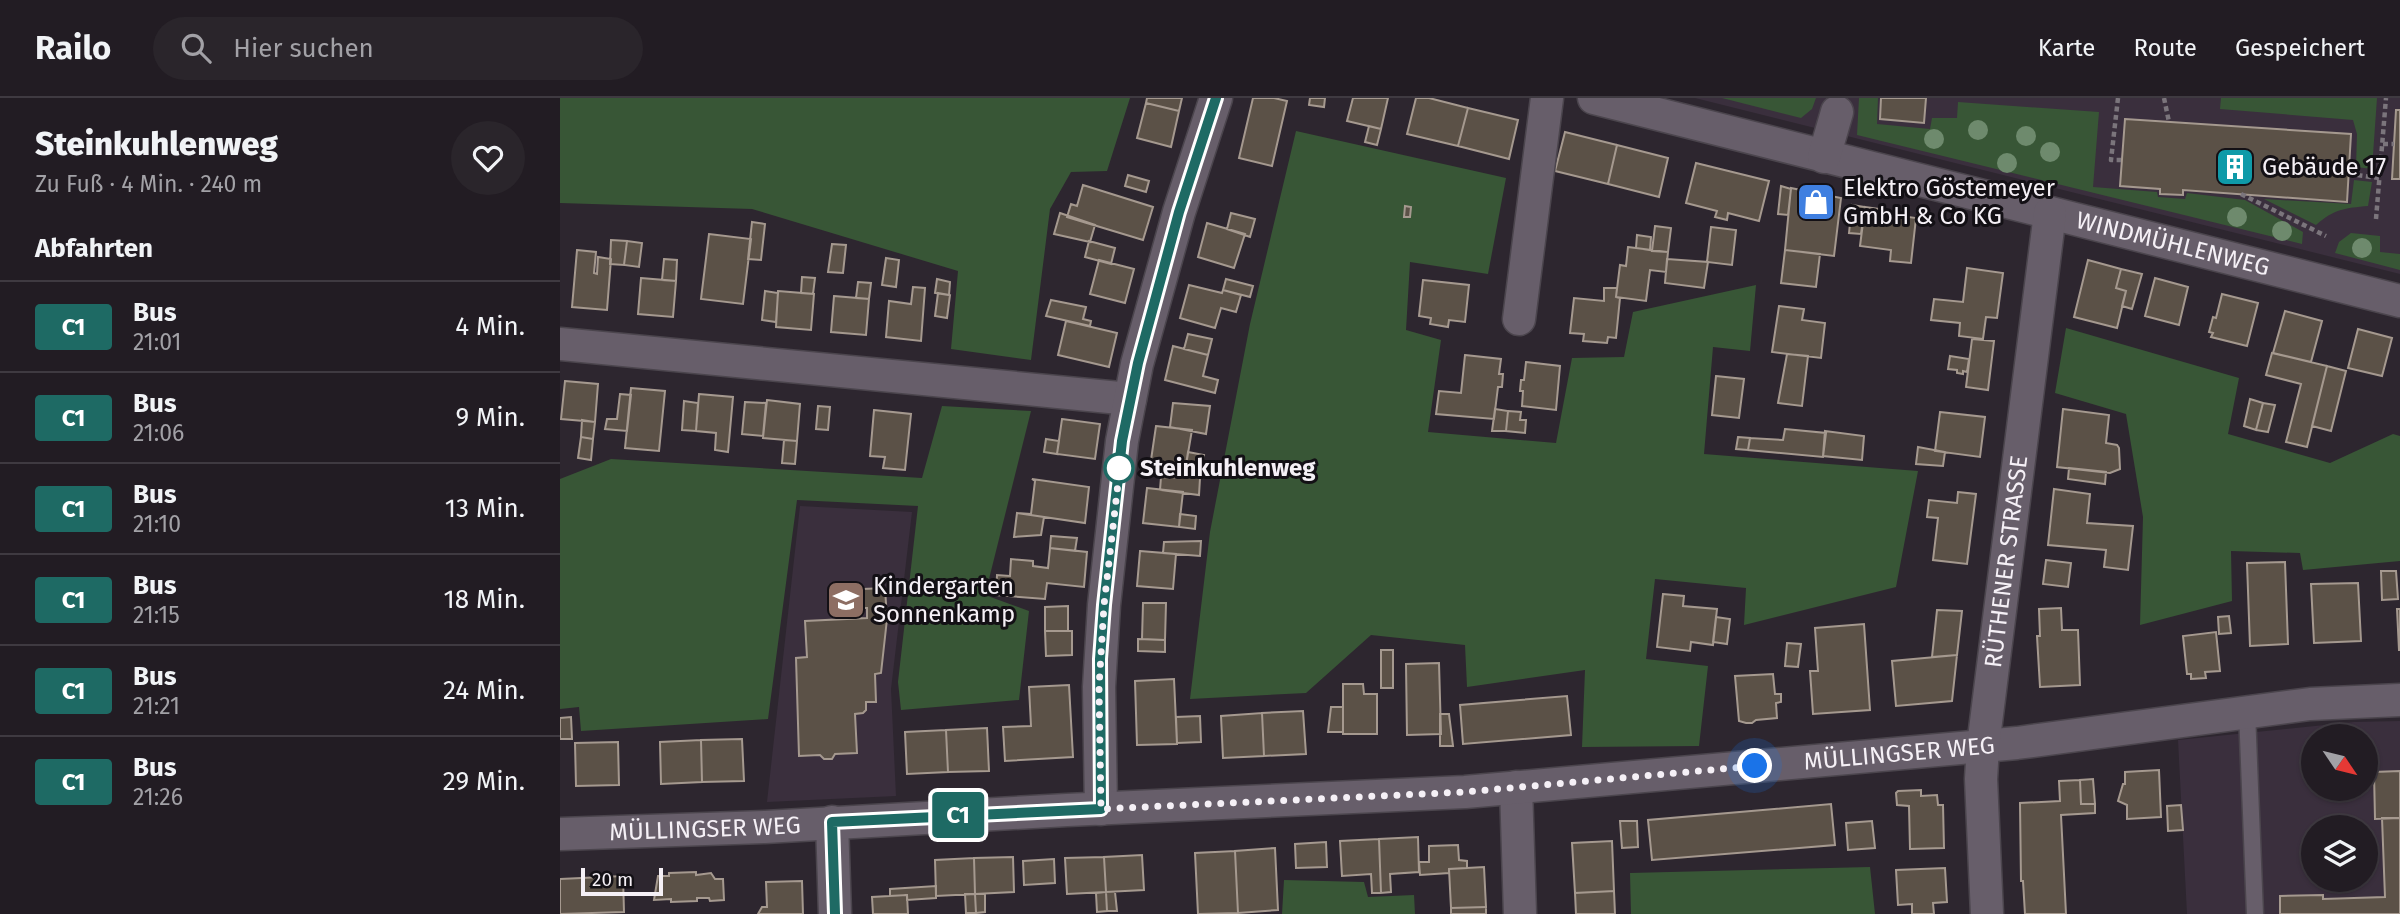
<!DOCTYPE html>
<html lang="de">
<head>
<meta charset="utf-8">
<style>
  body { margin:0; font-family:"Fira Sans",sans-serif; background:#2a252b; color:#f1f3f6; height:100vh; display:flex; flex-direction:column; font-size:26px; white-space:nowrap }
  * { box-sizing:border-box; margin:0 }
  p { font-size:23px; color:#a2a1a6 }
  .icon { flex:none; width:38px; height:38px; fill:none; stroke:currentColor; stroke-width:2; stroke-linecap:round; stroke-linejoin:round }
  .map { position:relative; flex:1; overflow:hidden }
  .drawer { display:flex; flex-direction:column; background:#221c23; width:560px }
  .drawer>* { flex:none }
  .badge { padding:0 14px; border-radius:5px; font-size:24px; line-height:46px }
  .needle { width:46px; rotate:125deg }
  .tools { position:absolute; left:1741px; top:626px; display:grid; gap:14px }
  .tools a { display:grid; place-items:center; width:77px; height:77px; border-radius:50%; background:#221c23; box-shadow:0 2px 5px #0004,0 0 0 2px #3f3a41; font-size:35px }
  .scale { position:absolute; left:21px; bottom:18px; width:82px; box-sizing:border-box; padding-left:7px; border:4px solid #f5f0f6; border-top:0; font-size:19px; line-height:24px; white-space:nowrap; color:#f5f0f6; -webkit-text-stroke:5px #131015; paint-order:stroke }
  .you { position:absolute; width:35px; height:35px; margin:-18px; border:5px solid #fff; border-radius:50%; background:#1a73e8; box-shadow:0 0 0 10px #1a73e833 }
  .map>.badge { position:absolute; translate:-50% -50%; box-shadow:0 0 0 4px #fff }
  h2 { padding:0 35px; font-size:26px; line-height:63px }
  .round { display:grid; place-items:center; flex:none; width:74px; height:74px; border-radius:37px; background:#2a252b }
  .head { display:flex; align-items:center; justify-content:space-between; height:119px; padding:0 35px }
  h1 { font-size:33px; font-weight:800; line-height:52px }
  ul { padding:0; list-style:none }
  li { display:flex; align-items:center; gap:21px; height:91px; padding:0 35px; border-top:2px solid #3f3a41 }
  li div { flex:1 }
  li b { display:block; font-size:26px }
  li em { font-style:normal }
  li .badge { min-width:77px; font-weight:700; text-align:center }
  header { display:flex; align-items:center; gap:42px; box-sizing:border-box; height:98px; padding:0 35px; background:#221c23; border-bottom:2px solid #3f3a41 }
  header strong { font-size:33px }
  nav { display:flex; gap:38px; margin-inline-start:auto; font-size:24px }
  .search { width:490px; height:63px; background:#2a252b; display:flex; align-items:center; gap:18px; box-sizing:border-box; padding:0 24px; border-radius:38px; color:#a2a1a6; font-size:26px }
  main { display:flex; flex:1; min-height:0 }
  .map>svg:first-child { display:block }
</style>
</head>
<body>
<header>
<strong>Railo</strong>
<div class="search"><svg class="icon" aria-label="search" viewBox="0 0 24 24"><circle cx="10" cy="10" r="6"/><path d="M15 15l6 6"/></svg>Hier suchen</div>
<nav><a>Karte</a><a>Route</a><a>Gespeichert</a></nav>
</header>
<main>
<section class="drawer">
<div class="head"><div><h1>Steinkuhlenweg</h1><p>Zu Fuß · 4 Min. · 240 m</p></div><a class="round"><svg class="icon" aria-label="heart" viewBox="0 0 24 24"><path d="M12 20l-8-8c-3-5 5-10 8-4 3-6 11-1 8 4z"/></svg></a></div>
<h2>Abfahrten</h2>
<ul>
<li><span class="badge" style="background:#1e6a64;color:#fff">C1</span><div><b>Bus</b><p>21:01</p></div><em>4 Min.</em></li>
<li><span class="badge" style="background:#1e6a64;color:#fff">C1</span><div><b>Bus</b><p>21:06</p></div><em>9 Min.</em></li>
<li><span class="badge" style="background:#1e6a64;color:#fff">C1</span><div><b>Bus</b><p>21:10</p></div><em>13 Min.</em></li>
<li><span class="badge" style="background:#1e6a64;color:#fff">C1</span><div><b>Bus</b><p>21:15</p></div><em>18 Min.</em></li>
<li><span class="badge" style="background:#1e6a64;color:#fff">C1</span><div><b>Bus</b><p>21:21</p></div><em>24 Min.</em></li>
<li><span class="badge" style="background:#1e6a64;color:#fff">C1</span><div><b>Bus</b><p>21:26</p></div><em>29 Min.</em></li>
</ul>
</section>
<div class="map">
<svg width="1840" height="816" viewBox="0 0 1840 816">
  <rect width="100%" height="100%" fill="#2d262f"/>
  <path fill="#3a2f3d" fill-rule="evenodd" d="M1135,0H1840V176Z
    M240,408L352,414L331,591L336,698L207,704Z
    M1840,623V816H1627L1618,642L1794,624ZM1754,639H1806V691H1754ZM1754,730H1806V782H1754Z"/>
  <path fill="#385636" d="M0,0H570L547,73L511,74L490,111L471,262L391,251L398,173L192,111L0,105Z
    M1162,0H1256L1252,11L1241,20Z
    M1299,0H1318L1317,26L1370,31L1372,20H1397L1398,4L1539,14L1533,89L1597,94L1598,99L1625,101L1627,95L1685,102L1743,134L1742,146L1297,37Z
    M1661,0H1817L1812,71L1796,69L1797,36L1793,22L1660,11Z
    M736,33L946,80L928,176L850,164L846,232L881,242L868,334L996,345L1012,260L1064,259L1073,214L1196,187L1190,253L1153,249L1144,356L1358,373L1336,489L1184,527L1186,490L1095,481L1086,561L1148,568L1139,648L1022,649L1025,572L907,589L905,547L811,537L746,595L630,601L650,434L690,226Z
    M1794,82L1812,84L1808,108C1785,110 1774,111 1756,127L1704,101L1791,106Z
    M1791,135L1820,138V154L1840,156V172L1775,155L1779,144Z
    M1506,230L1679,280L1668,336L1770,365L1833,336L1840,338V463L1743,472L1740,455L1671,453L1672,503L1580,527L1583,419L1566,316L1495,295Z
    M382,308L471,313L425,497L469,513L459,602L341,612L338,584L358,408L237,402L208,621L21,633L19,609L0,611V381L51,361L362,380Z
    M1310,769L1315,816H1071L1070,775Z
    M724,782L804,784L808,799L854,797L855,816H722Z"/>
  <path fill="#5b5147" stroke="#a5998f" stroke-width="2" d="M587,0H622L619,13L586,5Z
    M693,0H714L727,3L712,68L679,60Z
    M750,0H765L764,9L749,7Z
    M793,0H828L821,31L787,23Z
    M856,0H869L908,10L898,48L847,36Z
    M1321,0H1366L1364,25L1320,21Z
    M586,5L619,13L611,49L577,40Z
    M908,10L958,22L949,61L898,48Z
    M1836,12H1840V81H1832Z
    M1565,21L1791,36L1787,104L1623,92V97L1600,96V91L1560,88Z
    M809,28L821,31L817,47L805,44Z
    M1005,34L1057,47L1048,86L995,73Z
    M1057,47L1108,60L1099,99L1048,86Z
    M1136,65L1209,83L1199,123L1168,115L1167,122L1155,119L1157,113L1126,105Z
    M568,77L589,83L586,94L565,88Z
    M523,87L593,109L583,142L507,119L511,106L517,108Z
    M1221,88L1231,91L1228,117L1218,116Z
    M1231,90L1281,100L1274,158L1225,152Z
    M1292,107L1305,109L1301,136L1289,135Z
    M845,108L851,109L850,119H844Z
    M1305,109L1327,112V116L1356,120L1351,165L1330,163L1331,152L1300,148Z
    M500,115L535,127L530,144L494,136Z
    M671,115L695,121L690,139L667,131Z
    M192,124L205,126L201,162L188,161Z
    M647,125L685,136L674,170L638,159Z
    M1095,128L1111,130L1108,154L1092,153Z
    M1151,129L1176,132L1172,167L1147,164Z
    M149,136L191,141L183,206L141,201Z
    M1077,137L1091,139L1090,152L1076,150Z
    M51,142L67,143L64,167L50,166Z
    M67,143L82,145L79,169L64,167Z
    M529,143L555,150L551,166L525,159Z
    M272,146L286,147L283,175L268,174Z
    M1068,149L1108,154L1106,174L1090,172L1086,203L1056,199L1060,167L1066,168Z
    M17,152L36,154L34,175L37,176L38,159L51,161L47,212L12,209Z
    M1225,152L1260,156L1256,189L1221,185Z
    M326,160L339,162L336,189L322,187Z
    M104,161L117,162L116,183L102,182Z
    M1107,161L1148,164L1144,190L1105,185Z
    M539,162L574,171L565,205L530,196Z
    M1528,162L1561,171L1556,190L1566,193L1557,230L1514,219Z
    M1407,170L1443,175L1437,220L1426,219L1423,241L1399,238L1400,225L1371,222L1374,201L1403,204Z
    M1561,171L1582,176L1572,211L1562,208L1566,193L1556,190Z
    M242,179L255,180L253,196L241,195Z
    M81,180L116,183L113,219L78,216Z
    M1595,180L1628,189L1619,227L1585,218Z
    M377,181L390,184L389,197L375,195Z
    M666,181L693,188L690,199L663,192Z
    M863,182L909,187L905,224L889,222L888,229L870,226L871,220L859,218Z
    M298,184L311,185L309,201L296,200Z
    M629,187L662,195L663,192L681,197L676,214L661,210L655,230L620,220Z
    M353,189L365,190L361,243L326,239L329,203L351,206Z
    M1044,190H1057L1056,199L1060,200L1056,240L1048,239L1047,245L1023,243L1024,236L1010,235L1014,200L1044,203Z
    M205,193L218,195L216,224L202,222Z
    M218,193L254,196L251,232L216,229Z
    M378,195L390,197L387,220L375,218Z
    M1662,196L1698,205L1687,248L1651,239L1653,235L1649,234L1653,219L1656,220Z
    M274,198L309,201L306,237L271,234Z
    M491,202L526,209L523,221L531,223L530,228L486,218Z
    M1219,208L1244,211L1242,222L1265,225L1261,260L1212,254Z
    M1725,213L1762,223L1751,264L1713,255Z
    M506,223L557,235L549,269L498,257Z
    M1798,231L1832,240L1822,278L1788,270Z
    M628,236L652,241L648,257L624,251Z
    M1412,241L1434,243L1428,292L1406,289Z
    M613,248L648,257L643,278L658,282L655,295L605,282Z
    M1712,255L1767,268L1747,349L1726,344L1741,286L1706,277Z
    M1227,256L1248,258L1242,308L1218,305Z
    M905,257L941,261L939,276H943L942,289H938L934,321L876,316L879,293L901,295Z
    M1390,258L1409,261L1407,274L1403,273V276L1397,275V272L1388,271Z
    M966,264L1000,268L996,312L962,308L963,293H960L961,282H964Z
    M1767,268L1786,273L1771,333L1752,328Z
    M1156,278L1184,281L1179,320L1152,317Z
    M5,283L38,286L35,324L1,321Z
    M71,290L105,293L99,353L65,350Z
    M60,296L71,297L67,333L45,331L47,321H57Z
    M139,296L173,299L168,354L155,352L156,335L136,333Z
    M1690,301L1703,305L1696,332L1684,328Z
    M207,302L240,306L237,343L203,340Z
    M124,303L138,305L136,333L122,332Z
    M185,304L206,305L203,338L182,336Z
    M613,305L650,308L646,336L610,329Z
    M1703,305L1715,307L1708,334L1696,332Z
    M258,308L270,309L268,332L256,331Z
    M935,311L948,313L946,333H932Z
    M1503,311L1549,317L1546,345L1557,347L1559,350L1560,371L1550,375L1497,369Z
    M314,312L351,316L345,372L323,370L325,359L310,358Z
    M948,313L961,314L960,322H966L965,335L946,333Z
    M1380,314L1425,319L1420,359L1375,353Z
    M502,321L540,326L535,361L497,356Z
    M22,322L35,324L33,341L21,339Z
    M596,328L632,332L626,367L591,362Z
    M1225,331L1266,335L1263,359L1188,352L1190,340L1223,342Z
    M1265,333L1304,338L1302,362L1263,358Z
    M21,339L33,341L31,362L18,360Z
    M1178,339L1190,340L1188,352L1176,351Z
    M486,341L499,343L497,356L484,354Z
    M224,342L237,343L235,366L222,365Z
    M1358,349L1385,354L1383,368L1356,366Z
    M628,354L644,357L642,370L626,367Z
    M1509,370L1546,374L1545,386L1508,381Z
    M601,379L640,380L639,397L600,392Z
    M472,381L529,389L525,425L457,415L471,416L475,383Z
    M587,390L623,394L619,429L583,425Z
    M1494,391L1530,396L1527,425L1573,428L1568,472L1544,469L1546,452L1488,447Z
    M1398,394L1416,396L1407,466L1373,462L1378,420L1367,419L1369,402L1397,405Z
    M457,415L484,419L481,437L454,439Z
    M620,416L636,418L635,431L619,429Z
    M491,438L517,440L515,453L490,450Z
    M641,443L640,458L603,455L604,444Z
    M490,450L527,454L524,489L487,485L485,501L436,497L437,477L450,478L451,461L473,463V468L488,470Z
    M580,453L616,456L613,491L577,488Z
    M1486,462L1511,465L1508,489L1483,486Z
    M1725,464L1728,546L1690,548L1687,465Z
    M1821,473H1836L1838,501L1822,502Z
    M1798,485L1801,543L1754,545L1751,486Z
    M325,490L327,521L321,575L315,576L316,604H306V612L303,615L295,616L297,655L275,656L272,661H264L260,657L239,658L236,560L247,559L245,523L307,520V510H304L303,491Z
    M1103,496L1124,498L1123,508L1157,511L1153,547L1131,544L1130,553L1097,549Z
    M583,505H606L605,542L582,541Z
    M508,508V533H485V509Z
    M1501,510L1502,532H1518L1520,587L1480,589L1477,538H1480L1479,511Z
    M1837,511H1840V552H1839Z
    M1377,512L1402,513L1397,557L1372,559Z
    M1669,518L1671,535L1659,536L1658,519Z
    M1156,519L1170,521L1167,546L1153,544Z
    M1304,526L1310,612L1253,616L1250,573H1258L1255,530Z
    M485,533H512V557L486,558Z
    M1656,534L1660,573L1645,574L1646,580L1631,581V576H1627L1623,538Z
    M578,541L605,542V554L578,553Z
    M1227,545L1241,546L1238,569L1225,568Z
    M821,552H833V590H821Z
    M1397,557L1392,603L1336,608L1332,563Z
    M879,565L881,636L847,637L846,566Z
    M1213,576L1215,596H1221V604L1216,605L1217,620L1196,622L1192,625H1186L1179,623L1175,578Z
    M614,581L617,646L577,647L575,583Z
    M783,586H803L804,596H817V636H783Z
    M509,587L513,659L445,663L443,629L471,628L469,589Z
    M1007,598L1011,637L903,646L900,607Z
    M771,609H783V634H768Z
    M743,613L746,656L704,658L702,615Z
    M702,615L704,658L663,660L661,618Z
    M880,616H889L893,648H880Z
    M640,618L641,644L617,645L616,619Z
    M11,619L12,641H0V620Z
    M427,630L429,673L388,674L386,632Z
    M386,632L388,674L347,676L345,634Z
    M182,641L184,683L142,684L141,642Z
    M141,642L142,684L101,686L100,644Z
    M58,644L59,687L16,688L15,645Z
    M1599,672L1601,719L1567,721V707L1558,703L1563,686H1565V674Z
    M1840,673V720L1815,721L1814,674Z
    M1533,681L1535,706H1521L1520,682Z
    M1520,682L1521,706H1535V715L1501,717L1506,816H1465L1463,783H1461L1460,705L1500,703L1499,683Z
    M1361,692V698L1377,697L1378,707H1383L1384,750L1350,751L1349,708L1337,707L1336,695L1338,693Z
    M1271,706L1275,747L1092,762L1088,722Z
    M1621,707L1623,732L1608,733L1607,708Z
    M1822,720H1840V816H1720V798L1763,797V801L1825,799Z
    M1060,723H1077L1078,749L1062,750Z
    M1312,723L1315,750L1288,752L1286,725Z
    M858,739L859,774L830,776L831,794L821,795L819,741Z
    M819,741L821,795H812L811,776L782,778L780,743Z
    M1052,743L1054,793L1015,795L1012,745Z
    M766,744L767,769L736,770L735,746Z
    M898,747L899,762L907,763V770L889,771V775L860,777L859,764H869V748Z
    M715,750L718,812L678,815L675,753Z
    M675,753L678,815L638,816L635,755Z
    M582,757L584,792L546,794L544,759Z
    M453,759L454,794L415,796L414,760Z
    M544,759L546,794L507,796L505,760Z
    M414,760L415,796L376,798L375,762Z
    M494,761L495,785L464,787L463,763Z
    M924,769L926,809L891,810L889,771Z
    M1385,770L1387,804L1373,805L1374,816H1352V806L1338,807L1336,772Z
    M136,774V777L151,775L155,781H163L164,802L150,803L149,800H137V803L111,804V801L94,802L98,778H109V775Z
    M63,778L64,814L0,816V781Z
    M242,783L243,816H198L202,809H207L206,784Z
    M376,788V800L347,802V797L330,798V791Z
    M1054,793L1055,816H1016L1015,795Z
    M546,794H555L557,813H547Z
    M546,794L547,813L537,814L536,795Z
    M405,796H415L416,815H406Z
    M415,796H425V814L416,815Z
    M347,797L348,816H313L312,799Z
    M926,809V816H891V810Z"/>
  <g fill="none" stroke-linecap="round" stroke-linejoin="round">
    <defs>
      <path id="lane" d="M1687,614L1695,816"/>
      <g id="street">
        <path id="s1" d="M1034,0L1840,203"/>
        <path d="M1264,59L1277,14"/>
        <path d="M959,221L987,0"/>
        <path d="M0,246L570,301"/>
        <path d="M956,689L960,816"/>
        <path d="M541,711L539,589L544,507L562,343L577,266L619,114L656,0"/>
        <path d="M272,724L275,816"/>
        <path id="s2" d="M0,736L205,729L507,712L905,694L1457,645L1750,606L1840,602"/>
        <path id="s3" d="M1427,816L1421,681L1423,648L1490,115"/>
      </g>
    </defs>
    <use href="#lane" stroke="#4b454d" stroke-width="19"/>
    <use href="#street" stroke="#4b454d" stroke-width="35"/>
    <path stroke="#7b757c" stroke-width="4.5" stroke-dasharray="5 3.5" stroke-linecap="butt" d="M1558,0L1551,62H1561
      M1604,0L1609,24
      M1823,46H1834
      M1789,76L1819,80
      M1681,96L1766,138
      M1816,121L1826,0"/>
    <use href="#lane" stroke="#675e6a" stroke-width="16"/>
    <use href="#street" stroke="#675e6a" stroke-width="32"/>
  </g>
  <g fill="#6e8a6d">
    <circle cx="1418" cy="32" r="10"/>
    <circle cx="1466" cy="38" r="10"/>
    <circle cx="1374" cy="41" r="10"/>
    <circle cx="1490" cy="54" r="10"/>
    <circle cx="1447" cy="65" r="10"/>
    <circle cx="1677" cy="119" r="10"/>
    <circle cx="1722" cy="133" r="10"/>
    <circle cx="1802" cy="150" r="10"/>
  </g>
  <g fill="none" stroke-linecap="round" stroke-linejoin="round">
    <defs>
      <path id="line" d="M275,816L272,724L541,711L540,561L544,507L562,343L578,265L619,114L656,0"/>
    </defs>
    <use href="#line" stroke="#fff" stroke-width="16"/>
    <use href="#line" stroke="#1e6a64" stroke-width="10"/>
    <path stroke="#f5f0f6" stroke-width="7" stroke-dasharray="0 12.6" d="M559,370L560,368L544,507L539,589L541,711L905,694L1195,668"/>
  </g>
  <defs>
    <symbol id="building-square" viewBox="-11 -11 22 22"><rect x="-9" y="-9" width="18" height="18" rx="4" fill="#0f9aa8" stroke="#131015"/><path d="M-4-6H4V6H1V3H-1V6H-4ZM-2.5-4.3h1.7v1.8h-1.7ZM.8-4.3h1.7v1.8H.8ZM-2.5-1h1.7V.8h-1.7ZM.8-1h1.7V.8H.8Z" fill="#fff"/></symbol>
    <symbol id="shop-square" viewBox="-11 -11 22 22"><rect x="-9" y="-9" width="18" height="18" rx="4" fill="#3f7fe0" stroke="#131015"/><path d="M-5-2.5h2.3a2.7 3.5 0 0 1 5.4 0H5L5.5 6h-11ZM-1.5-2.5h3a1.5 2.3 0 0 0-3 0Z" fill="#fff"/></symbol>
    <symbol id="school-square" viewBox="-11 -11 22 22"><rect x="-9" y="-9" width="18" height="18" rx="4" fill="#8d6e63" stroke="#131015"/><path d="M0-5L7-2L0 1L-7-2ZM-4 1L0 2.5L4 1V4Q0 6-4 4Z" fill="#fff"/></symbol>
  </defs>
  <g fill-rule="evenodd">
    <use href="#building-square" x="1653" y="47" width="44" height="44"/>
    <use href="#shop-square" x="1234" y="82" width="44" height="44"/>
    <use href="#school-square" x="264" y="480" width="44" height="44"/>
  </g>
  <circle fill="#fff" stroke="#1e6a64" stroke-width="3.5" cx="559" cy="370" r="14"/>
  <g text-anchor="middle" stroke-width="6" stroke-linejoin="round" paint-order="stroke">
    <g font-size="24" fill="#f5f0f6" stroke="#131015" text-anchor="start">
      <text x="1702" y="77">Gebäude 17</text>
      <text x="1283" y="98">Elektro Göstemeyer<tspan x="1283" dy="28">GmbH &amp; Co KG</tspan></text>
      <text x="313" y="496">Kindergarten<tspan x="313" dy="28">Sonnenkamp</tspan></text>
    </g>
    <g font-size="24" fill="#f5f0f6" stroke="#131015">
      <text dy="8" stroke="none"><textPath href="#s1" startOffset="597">WINDMÜHLENWEG</textPath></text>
      <text dy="8" stroke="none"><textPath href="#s3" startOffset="354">RÜTHENER STRASSE</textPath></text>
      <text dy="8" stroke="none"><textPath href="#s2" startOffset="1342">MÜLLINGSER WEG</textPath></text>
      <text dy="8" stroke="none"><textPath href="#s2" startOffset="145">MÜLLINGSER WEG</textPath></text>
    </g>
    <g font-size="24" font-weight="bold" fill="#f5f0f6" stroke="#131015" text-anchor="start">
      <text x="580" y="378">Steinkuhlenweg</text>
    </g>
  </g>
</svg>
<div class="tools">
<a><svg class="needle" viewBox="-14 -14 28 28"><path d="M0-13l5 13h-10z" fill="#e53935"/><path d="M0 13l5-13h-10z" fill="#a2a1a6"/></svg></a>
<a><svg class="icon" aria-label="layers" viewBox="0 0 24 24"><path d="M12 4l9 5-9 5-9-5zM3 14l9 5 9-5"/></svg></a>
</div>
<div class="scale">20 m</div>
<div class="you" style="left:1195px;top:668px"></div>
<b class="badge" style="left:398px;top:717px;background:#1e6a64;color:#fff">C1</b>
</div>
</main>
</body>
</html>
